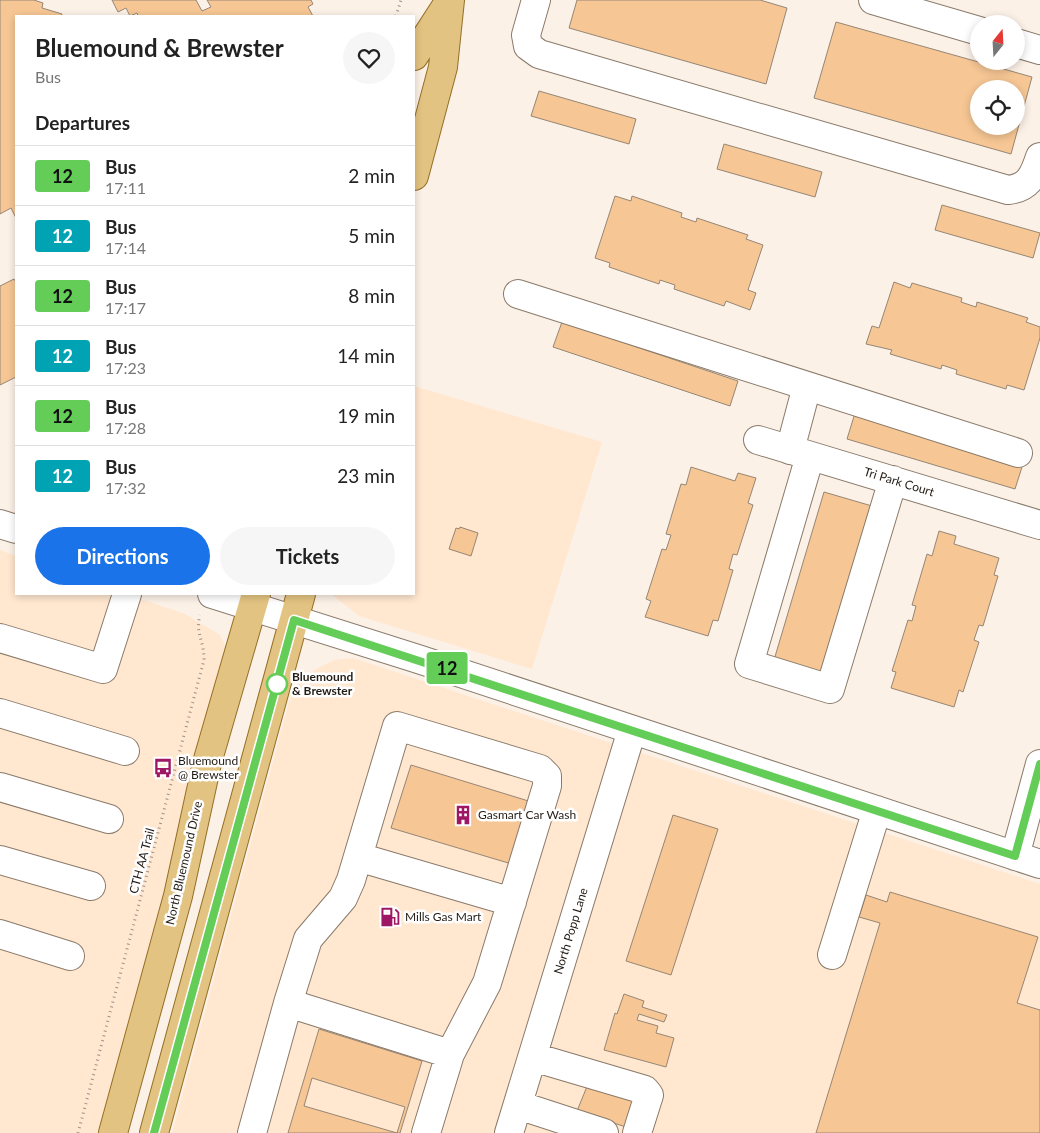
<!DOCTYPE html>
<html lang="en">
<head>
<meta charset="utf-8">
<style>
  body { margin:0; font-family:Lato,sans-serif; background:#f6f6f6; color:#222; height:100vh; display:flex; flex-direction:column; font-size:19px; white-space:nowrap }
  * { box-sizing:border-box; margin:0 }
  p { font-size:16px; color:#767676 }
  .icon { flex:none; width:28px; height:28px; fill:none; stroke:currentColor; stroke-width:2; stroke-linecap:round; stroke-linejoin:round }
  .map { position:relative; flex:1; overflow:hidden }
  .details { position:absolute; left:15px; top:15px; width:400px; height:580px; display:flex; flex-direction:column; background:#fff; border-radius:0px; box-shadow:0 2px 8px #0003 }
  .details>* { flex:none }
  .badge { padding:0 10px; border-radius:4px; font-size:18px; line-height:32px }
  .needle { width:32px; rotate:18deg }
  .tools { position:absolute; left:970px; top:15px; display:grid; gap:10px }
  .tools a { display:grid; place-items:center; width:55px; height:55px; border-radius:50%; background:#fff; box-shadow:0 2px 8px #0003; font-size:25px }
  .map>.badge { position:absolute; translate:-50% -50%; box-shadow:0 0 0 2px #fff }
  h2 { padding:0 20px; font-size:19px; line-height:45px }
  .round { display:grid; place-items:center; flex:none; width:52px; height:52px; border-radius:26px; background:#f6f6f6 }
  .head { display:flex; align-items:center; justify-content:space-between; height:85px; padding:0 20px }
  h1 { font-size:24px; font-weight:700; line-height:38px }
  .primary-button { display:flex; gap:10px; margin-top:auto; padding:10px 20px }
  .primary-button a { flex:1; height:58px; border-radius:30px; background:#1a73e8; color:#fff; font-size:20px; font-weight:700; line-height:58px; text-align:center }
  .primary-button a+a { background:#f6f6f6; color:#222 }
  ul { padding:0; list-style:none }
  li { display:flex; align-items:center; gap:15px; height:60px; padding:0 20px; border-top:1px solid #e0e0e0 }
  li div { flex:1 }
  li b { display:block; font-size:19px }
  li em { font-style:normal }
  li .badge { min-width:55px; font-weight:700; text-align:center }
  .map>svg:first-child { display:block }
</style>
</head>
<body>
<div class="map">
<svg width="1040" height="1133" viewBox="0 0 1040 1133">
  <rect width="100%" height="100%" fill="#fcf1e7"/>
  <path fill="#ffe7d0" d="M414,386L602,442L532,669L359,616L331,594H414Z
    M0,550L16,556V594H126L185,614L220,635L234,665L100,1133H0Z
    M353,658L1040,884V1133H172L289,702L301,680L316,669L334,660Z"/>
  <path fill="#f6c694" stroke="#968675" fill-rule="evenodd" d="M0,0H34L43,3L42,8L62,14L61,16H16V218L11,208L0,214Z
    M112,0H196L202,11L211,7L207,0H311L313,4L308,7L313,16H138L137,13L130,16L126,8L118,12Z
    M577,0H760L787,8L766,84L569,28Z
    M836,22L1032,77L1011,154L814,98ZM979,89H1016V126H979Z
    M539,91L636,119L629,144L531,116Z
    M724,144L822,172L815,197L717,169Z
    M615,196L631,201L632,196L682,213L681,217L696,222L697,218L748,235L746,239L763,245L748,290L756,293L750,310L726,301L724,306L674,289L675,285L660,280L659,284L609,267L610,263L595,258Z
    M942,205L1040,233L1033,258L935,230Z
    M14,279L16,282V377L0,385V286Z
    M894,282L910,288L912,283L962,298L961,302L976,307L977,302L1028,318L1026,322L1040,327V338L1024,390L1007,385L1006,389L956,374L957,370L942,365L941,369L890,354L892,350L866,344L872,326L879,328Z
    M562,322L738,381L730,406L553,347Z
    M855,413L1023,464L1015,489L847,439Z
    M691,467L735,481L738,473L756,478L748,503L753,505L737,555L733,554L729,569L733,570L718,621L713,620L708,636L645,617L651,601L646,599L662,549L666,550L671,535L666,534L681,484L686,485Z
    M824,492L872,506L823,674L774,660Z
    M460,527L478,533L471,556L449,549L456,528L459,529Z
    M939,531L956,536L954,544L999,558L994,575L998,576L983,626L979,625L974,640L979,642L963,692L959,690L954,707L891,688L896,672L892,671L908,620L912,621L916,606L912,605L927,554L932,556Z
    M411,765L535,803L515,865L391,828Z
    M673,815L718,829L671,975L626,961Z
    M890,892L1038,937L1017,1003L1040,1010V1133H816L880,923L859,917L866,895L887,902Z
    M624,994L644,1001L642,1007L667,1015L664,1022L639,1014L637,1020L658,1026L656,1033L674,1038L666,1067L604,1050L615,1013L617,1014Z
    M319,1029L422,1061L400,1133H288Z
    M312,1078L405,1107L397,1133L304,1106Z
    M588,1084L638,1100L629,1128L577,1111Z"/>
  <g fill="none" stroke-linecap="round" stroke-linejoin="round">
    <defs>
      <path id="minor" d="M536,0L526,35L528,46L539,54L1008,190C1029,188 1034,175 1040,157
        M873,0L979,31
        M1016,43L1040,50
        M518,294L1018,453
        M758,440L1040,525
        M790,450L807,386
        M810,456L749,664L830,689L893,480
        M0,524L16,529
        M212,594L418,659L1040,864
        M0,638L103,669L127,594
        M0,713L125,751
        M0,787L109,819
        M1015,856L1040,764
        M358,857L512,902
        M0,860L91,886
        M0,934L70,956
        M832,955L877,810
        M288,1003L308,939L343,898L351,880L397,726L540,769L547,776V786L487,983L450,1054
        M533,1057L645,1090L649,1095L637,1133
        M518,1105L604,1133
        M252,1133L288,1003L450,1054L426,1133
        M509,1133L632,730"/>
      <path id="major" d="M414,56L447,5
        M414,176L443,67L450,0
        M113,1133L178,896L207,763L256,594
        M154,1133L301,594"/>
    </defs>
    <use href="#minor" stroke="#8a7a6a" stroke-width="30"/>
    <use href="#major" stroke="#946f25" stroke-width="30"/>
    <path stroke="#9b928a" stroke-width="3" stroke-dasharray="1 4" stroke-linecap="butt" d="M396,16L401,0
      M78,1133L204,660C204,639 195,634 200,615"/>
    <use href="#minor" stroke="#fff" stroke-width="28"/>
    <use href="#major" stroke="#e3c381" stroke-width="28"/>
  </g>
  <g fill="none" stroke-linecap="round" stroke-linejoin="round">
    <defs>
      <path id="line" d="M154,1133L294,620L1015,856L1040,764"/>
    </defs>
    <use href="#line" stroke="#fff" stroke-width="11"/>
    <use href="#line" stroke="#63cd58" stroke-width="8"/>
  </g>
  <defs>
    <symbol id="bus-bare" viewBox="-9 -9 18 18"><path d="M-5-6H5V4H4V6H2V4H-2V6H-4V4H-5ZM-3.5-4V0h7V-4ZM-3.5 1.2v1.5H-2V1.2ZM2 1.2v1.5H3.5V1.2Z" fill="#9e1765" stroke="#fff" stroke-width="2.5" paint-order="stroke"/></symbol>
    <symbol id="building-bare" viewBox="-9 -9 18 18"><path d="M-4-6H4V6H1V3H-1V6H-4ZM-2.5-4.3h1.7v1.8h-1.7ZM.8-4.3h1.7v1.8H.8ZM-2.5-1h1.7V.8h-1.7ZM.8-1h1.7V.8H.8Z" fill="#9e1765" stroke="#fff" stroke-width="2.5" paint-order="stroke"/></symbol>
    <symbol id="fuel-bare" viewBox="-9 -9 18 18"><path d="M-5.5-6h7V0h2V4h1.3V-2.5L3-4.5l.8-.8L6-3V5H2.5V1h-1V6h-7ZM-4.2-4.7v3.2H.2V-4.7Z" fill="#9e1765" stroke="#fff" stroke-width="2.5" paint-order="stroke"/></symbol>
  </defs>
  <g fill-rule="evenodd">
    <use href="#bus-bare" x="149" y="754" width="28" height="28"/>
    <use href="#building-bare" x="449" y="801" width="28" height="28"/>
    <use href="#fuel-bare" x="376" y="903" width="28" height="28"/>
  </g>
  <circle fill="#fff" stroke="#63cd58" stroke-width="2.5" cx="277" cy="684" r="10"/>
  <g text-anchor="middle" stroke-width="5" stroke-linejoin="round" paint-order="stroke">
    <g font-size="12" fill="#231c16" stroke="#fff">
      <text transform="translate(899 482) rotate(17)" y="4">Tri Park Court</text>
      <text transform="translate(142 861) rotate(-75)" y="4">CTH AA Trail</text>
      <text transform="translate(184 863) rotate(-77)" y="4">North Bluemound Drive</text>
      <text transform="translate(571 931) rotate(-73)" y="4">North Popp Lane</text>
    </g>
    <g font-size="12" font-weight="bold" fill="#231c16" stroke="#fff" text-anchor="start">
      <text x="292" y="681">Bluemound<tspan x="292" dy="14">&amp; Brewster</tspan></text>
    </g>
    <g font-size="12" fill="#231c16" stroke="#fff" text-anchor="start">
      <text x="178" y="765">Bluemound<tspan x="178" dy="14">@ Brewster</tspan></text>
      <text x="478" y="819">Gasmart Car Wash</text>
      <text x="405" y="921">Mills Gas Mart</text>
    </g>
  </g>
</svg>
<div class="tools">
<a><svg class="needle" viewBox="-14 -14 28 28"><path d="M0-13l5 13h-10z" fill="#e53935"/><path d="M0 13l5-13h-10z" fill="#767676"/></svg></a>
<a><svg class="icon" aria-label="locate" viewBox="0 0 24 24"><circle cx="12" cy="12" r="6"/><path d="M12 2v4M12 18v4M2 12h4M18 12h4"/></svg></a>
</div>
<b class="badge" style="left:447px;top:668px;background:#63cd58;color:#111">12</b>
<section class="details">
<div class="head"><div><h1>Bluemound &amp; Brewster</h1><p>Bus</p></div><a class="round"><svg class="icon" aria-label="heart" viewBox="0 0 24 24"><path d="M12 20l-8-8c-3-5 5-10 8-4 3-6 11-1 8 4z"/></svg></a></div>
<h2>Departures</h2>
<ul>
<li><span class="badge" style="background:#63cd58;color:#111">12</span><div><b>Bus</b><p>17:11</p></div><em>2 min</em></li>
<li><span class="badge" style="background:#00a3b4;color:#fff">12</span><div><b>Bus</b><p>17:14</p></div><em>5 min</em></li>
<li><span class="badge" style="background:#63cd58;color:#111">12</span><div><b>Bus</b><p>17:17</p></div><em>8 min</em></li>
<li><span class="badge" style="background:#00a3b4;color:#fff">12</span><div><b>Bus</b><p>17:23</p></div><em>14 min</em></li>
<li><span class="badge" style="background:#63cd58;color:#111">12</span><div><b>Bus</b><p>17:28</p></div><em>19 min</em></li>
<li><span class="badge" style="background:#00a3b4;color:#fff">12</span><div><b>Bus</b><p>17:32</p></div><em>23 min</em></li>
</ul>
<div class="primary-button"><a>Directions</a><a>Tickets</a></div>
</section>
</div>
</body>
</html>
